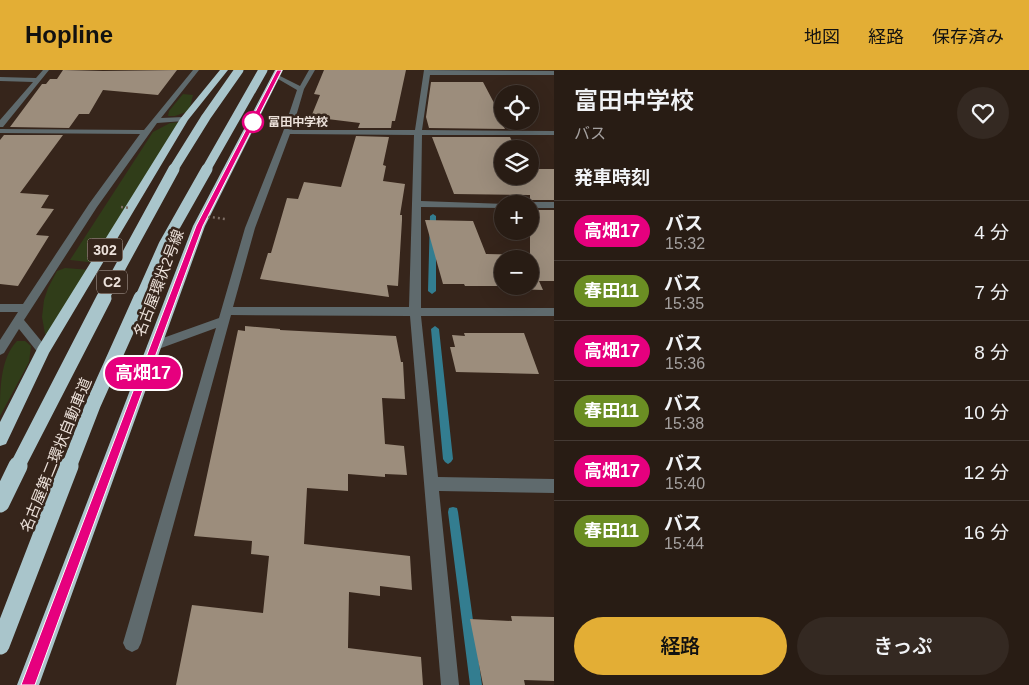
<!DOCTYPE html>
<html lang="ja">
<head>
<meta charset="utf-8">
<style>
  body { margin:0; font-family:Helvetica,"Noto Sans JP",sans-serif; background:#342922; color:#f1f3f6; height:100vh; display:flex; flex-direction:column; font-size:19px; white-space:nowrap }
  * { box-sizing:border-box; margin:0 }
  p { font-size:16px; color:#a5a1a0 }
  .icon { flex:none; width:28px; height:28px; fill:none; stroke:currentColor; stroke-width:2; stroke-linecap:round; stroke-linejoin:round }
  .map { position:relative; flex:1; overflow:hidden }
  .drawer { display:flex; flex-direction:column; background:#281c14; width:475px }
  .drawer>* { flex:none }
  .badge { padding:0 10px; border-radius:16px; font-size:18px; line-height:32px }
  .buttons { position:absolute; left:494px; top:15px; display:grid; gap:10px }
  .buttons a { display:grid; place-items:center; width:45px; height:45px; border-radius:50%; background:#281c14; box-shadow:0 5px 20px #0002,0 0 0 1px #443a34; font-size:25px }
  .map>.badge { position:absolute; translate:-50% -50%; box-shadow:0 0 0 2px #fff }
  h2 { padding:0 20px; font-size:19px; line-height:45px }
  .round { display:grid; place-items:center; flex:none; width:52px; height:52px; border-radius:26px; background:#342922 }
  .headline { display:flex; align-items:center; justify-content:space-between; height:85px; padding:0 20px }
  h1 { font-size:24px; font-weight:600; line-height:38px }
  .cta { display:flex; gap:10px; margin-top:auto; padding:10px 20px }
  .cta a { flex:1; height:58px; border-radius:30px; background:#e3ae35; color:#111; font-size:20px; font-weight:600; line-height:58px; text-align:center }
  .cta a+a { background:#342922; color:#f1f3f6 }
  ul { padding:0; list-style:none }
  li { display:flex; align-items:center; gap:15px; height:60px; padding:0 20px; border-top:1px solid #443a34 }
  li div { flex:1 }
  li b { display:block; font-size:19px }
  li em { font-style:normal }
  li .badge { min-width:55px; font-weight:700; text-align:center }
  header { display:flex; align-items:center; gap:30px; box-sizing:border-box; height:70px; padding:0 25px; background:#e3ae35; color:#111 }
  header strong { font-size:24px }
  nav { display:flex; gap:28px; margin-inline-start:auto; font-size:18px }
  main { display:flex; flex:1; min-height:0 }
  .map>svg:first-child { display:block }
</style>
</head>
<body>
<header>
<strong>Hopline</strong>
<nav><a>地図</a><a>経路</a><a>保存済み</a></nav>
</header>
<main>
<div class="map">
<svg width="554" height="615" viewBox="0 0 554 615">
  <rect width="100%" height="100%" fill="#36251b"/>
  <path fill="#303d19" d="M183,24L193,25L189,41L175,46H168L169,41Z
    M181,52L97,193L70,190L153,62L170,53Z
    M65,198L91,200L54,265L45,264L42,247L44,230L48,218L57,201Z
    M17,271H25L31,276L29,292L0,346C0,319 0,289 17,271Z"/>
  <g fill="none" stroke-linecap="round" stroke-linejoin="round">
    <path fill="#337d90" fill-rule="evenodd" d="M433,144L436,146V221L432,224L428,221L430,146Z
      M435,256L439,259L453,389L451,392L448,394L445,392L443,389L431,259Z
      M453,437L457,438L458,442L482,615H470L448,442L449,438Z"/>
  </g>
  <path fill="#9c8d7c" d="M63,0L103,1L177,0L158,25L103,20L89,44H79L69,58L10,57L42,14H46L50,9H57Z
    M324,0H406L395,51H392L391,58H358L360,53L311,47L320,25L314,24Z
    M431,12H483L502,48V51H505L502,53L505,59L429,58L426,47Z
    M4,65H63L20,123L49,125L41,138L54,139L36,165L49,166L18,216L0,214V70Z
    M356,66L389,67L383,95L386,96L383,111L405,114L400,145H402V150L398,216L387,215L389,227L260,209L268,183H271L287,128L298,129L304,112L341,117Z
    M432,67H510L516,79H502V106H530V99H554V130H530V125L454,124Z
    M530,140H554V211H539L543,220L512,219L511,216H530V189H502V216H465L464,214H443L425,150L473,151L486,184L530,185Z
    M245,256L280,259V260L396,266L401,292H403L405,329L382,328L385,374L404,376L407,405L385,404V407L348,404V421L307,418L304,474L410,486L412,520L380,516V526L349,522L348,578L421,587L423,615H176L192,535L263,543L269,486L251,484L252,471L194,466L238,260L245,261Z
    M464,263H524L539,304L456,302L450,277H455L452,265L465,266Z
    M511,546L554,547V611L524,610L525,615H483L470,549L512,551Z"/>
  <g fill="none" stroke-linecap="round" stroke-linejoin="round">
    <path fill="#5f6a6d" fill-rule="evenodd" d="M43,0H49L3,57H0V50L33,12L0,11V7L36,8Z
      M193,0H199L161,48L184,47L188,49L184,51L157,53L97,137L24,250L47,278L49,281L47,284H39L19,259L4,283L0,285V270L18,242H0V234H23L89,134L140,64L0,63V59L144,60Z
      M309,0H315L304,19L292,60H415L424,0L554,1V5H430L422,60L554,61V65H422L421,131L506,134H502V138L421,137V238H554V246H421L438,407L554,409V423L439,421L459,615H441L410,246L231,245L141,573L138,579L132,582L126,579L123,573L216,258L153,281L149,279L147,276L149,273L219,248L245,158L283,62L297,20L273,6L278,5L300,16ZM290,64L414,65L409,237H233L255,158Z
      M530,132H554V138H530V134H526Z"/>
    <path fill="#a9c5cb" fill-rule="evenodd" d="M220,0H228L188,50L49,283L6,374L0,376V352L38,277L180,49Z
      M275,0H283L205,156L39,615H17L193,156Z"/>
    <path stroke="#7c6d64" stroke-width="2.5" stroke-dasharray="2 3" stroke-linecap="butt" d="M121,137L130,138
      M203,146L225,149"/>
    <path stroke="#a9c5cb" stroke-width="9" d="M173,100L206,47L239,0
      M206,100L263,0"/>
    <path stroke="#a9c5cb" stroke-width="11" d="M103,229L174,99
      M140,229L164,175L207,99"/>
    <path stroke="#a9c5cb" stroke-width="15" d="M17,397L104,228
      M69,397L93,335L141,228"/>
    <path stroke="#a9c5cb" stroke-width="19" d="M0,433L18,396
      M0,575L69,396"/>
  </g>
  <path fill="#e6007e" stroke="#fff" d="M277,0H282L203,156L35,615H21L196,156Z"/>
  <circle fill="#fff" stroke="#e6007e" stroke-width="2.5" cx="253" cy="52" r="10"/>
  <g text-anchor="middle" stroke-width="5" stroke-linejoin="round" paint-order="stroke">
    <g font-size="12" font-weight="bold" fill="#ece1da" stroke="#36251b" text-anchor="start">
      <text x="268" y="56">富田中学校</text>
    </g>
    <g fill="#36251b" stroke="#b5a9a1" stroke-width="1">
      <rect x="87.5" y="168.5" width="35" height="23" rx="4"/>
      <rect x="97" y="200.5" width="30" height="23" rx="4"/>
    </g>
    <g font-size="14" font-weight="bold" fill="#ece1da">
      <text x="105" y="185">302</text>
      <text x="112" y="217">C2</text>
    </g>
    <g font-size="15" fill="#ece1da" stroke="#36251b">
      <text transform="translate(159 213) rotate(-69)" y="5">名古屋環状2号線</text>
      <text transform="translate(56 385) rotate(-68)" y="5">名古屋第二環状自動車道</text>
    </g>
  </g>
</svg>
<div class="buttons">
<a><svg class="icon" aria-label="locate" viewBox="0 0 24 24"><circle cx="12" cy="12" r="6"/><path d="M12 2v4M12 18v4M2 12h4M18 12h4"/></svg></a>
<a><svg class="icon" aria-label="layers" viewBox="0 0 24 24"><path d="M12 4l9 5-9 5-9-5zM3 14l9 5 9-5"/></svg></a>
<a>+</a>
<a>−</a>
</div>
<b class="badge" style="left:143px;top:303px;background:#e6007e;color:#fff">高畑17</b>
</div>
<section class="drawer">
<div class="headline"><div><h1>富田中学校</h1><p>バス</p></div><a class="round"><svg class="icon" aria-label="heart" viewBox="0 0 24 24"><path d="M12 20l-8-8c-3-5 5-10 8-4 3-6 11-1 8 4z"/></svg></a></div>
<h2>発車時刻</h2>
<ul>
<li><span class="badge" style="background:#e6007e;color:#fff">高畑17</span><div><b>バス</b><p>15:32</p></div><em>4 分</em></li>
<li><span class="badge" style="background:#6b8e23;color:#fff">春田11</span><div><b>バス</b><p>15:35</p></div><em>7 分</em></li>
<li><span class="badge" style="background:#e6007e;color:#fff">高畑17</span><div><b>バス</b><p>15:36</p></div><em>8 分</em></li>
<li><span class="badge" style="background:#6b8e23;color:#fff">春田11</span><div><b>バス</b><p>15:38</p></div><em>10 分</em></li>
<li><span class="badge" style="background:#e6007e;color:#fff">高畑17</span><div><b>バス</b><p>15:40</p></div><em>12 分</em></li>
<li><span class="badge" style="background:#6b8e23;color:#fff">春田11</span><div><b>バス</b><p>15:44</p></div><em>16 分</em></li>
</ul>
<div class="cta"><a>経路</a><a>きっぷ</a></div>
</section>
</main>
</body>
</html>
